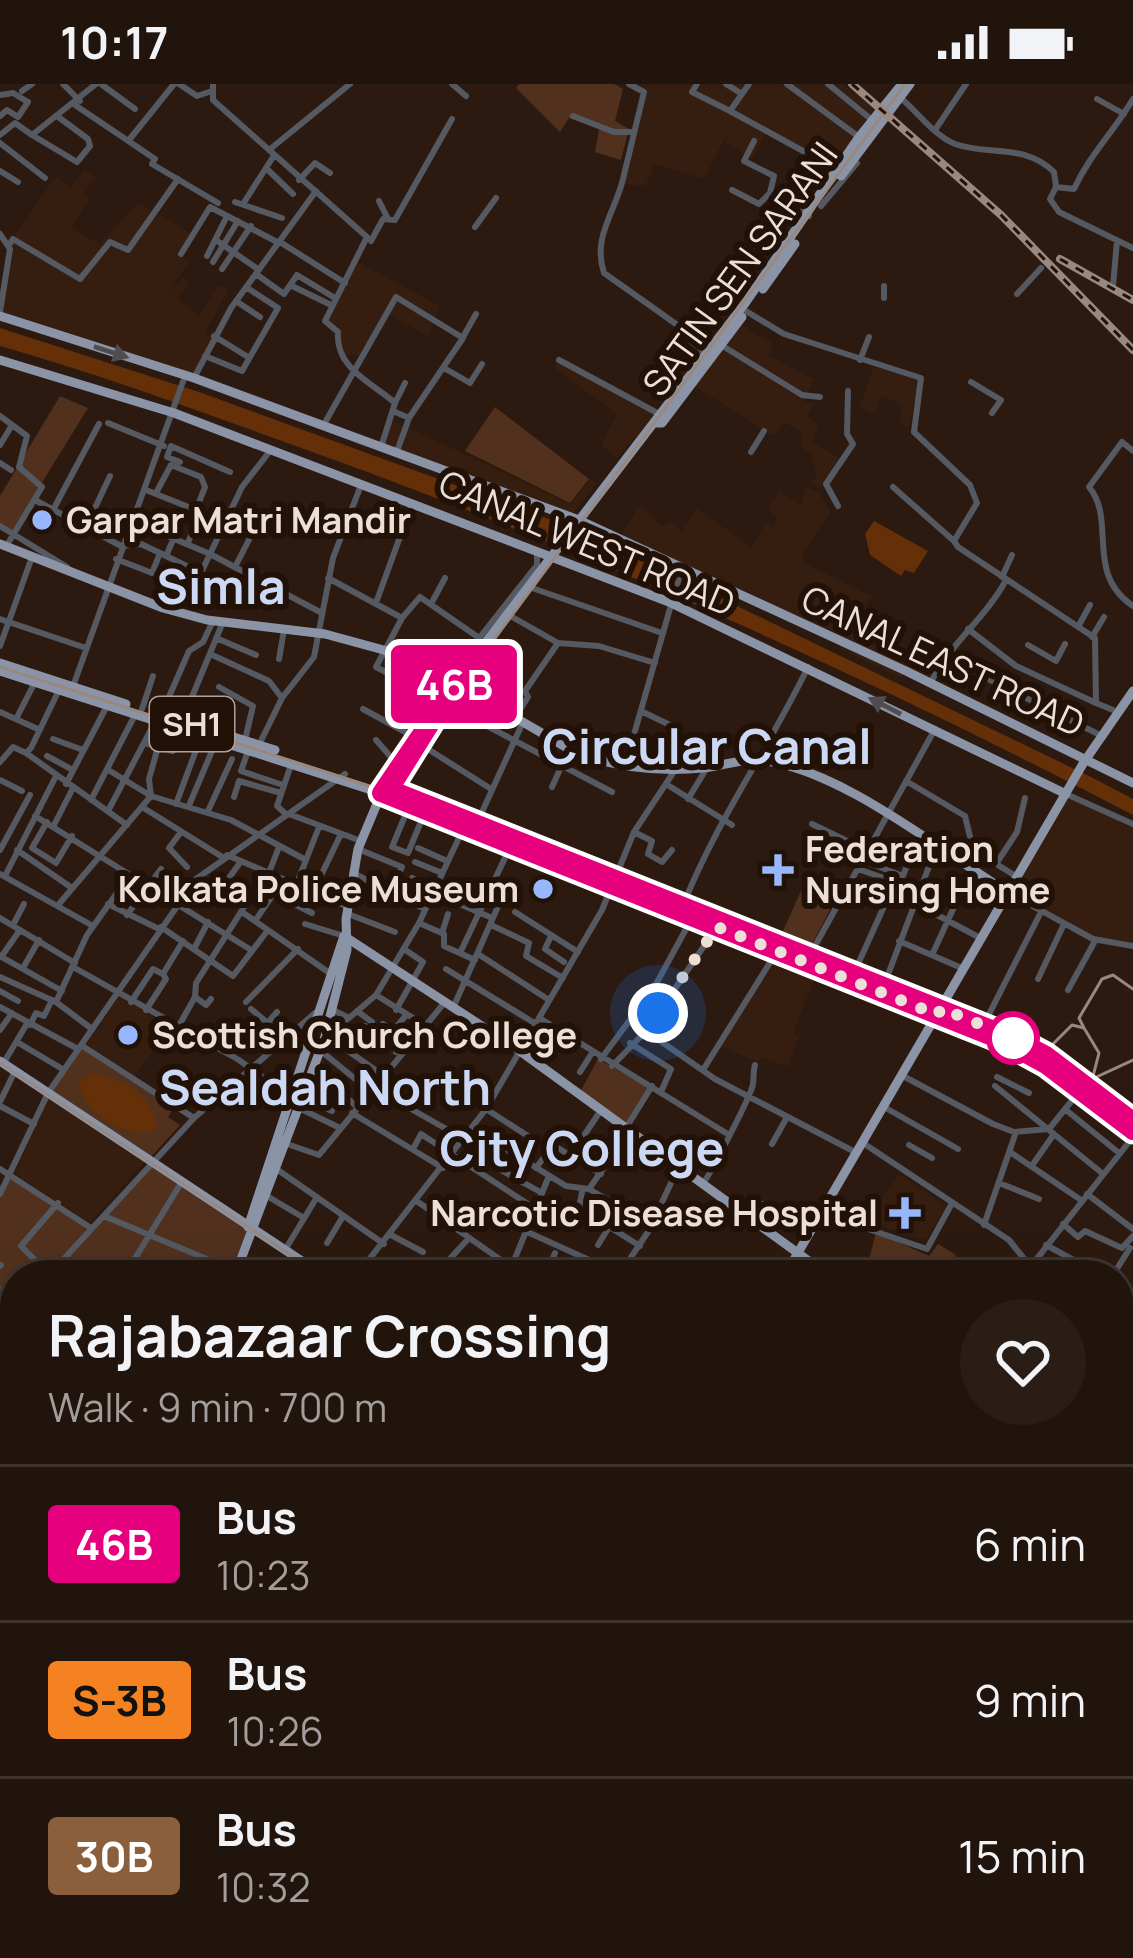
<!DOCTYPE html>
<html lang="en">
<head>
<meta charset="utf-8">
<style>
  body { margin:0; font-family:Manrope,sans-serif; background:#291d15; color:#f1f3f6; height:100vh; display:flex; flex-direction:column; font-size:45px; white-space:nowrap }
  * { box-sizing:border-box; margin:0 }
  p { font-size:39px; color:#a29e9d }
  .icon { flex:none; width:66px; height:66px; fill:none; stroke:currentColor; stroke-width:2; stroke-linecap:round; stroke-linejoin:round }
  .map { position:relative; flex:1; overflow:hidden }
  .details { position:absolute; left:0px; top:1176px; width:1134px; height:699px; display:flex; flex-direction:column; background:#21140c; border-radius:48px 48px 0 0; box-shadow:0 12px 48px #0002,0 0 0 3px #3e332d }
  .details>* { flex:none }
  .badge { padding:0 24px; border-radius:9px; font-size:42px; line-height:78px }
  .you { position:absolute; width:60px; height:60px; margin:-30px; border:9px solid #fff; border-radius:50%; background:#1a73e8; box-shadow:0 0 0 18px #1a73e833 }
  .map>.badge { position:absolute; translate:-50% -50%; box-shadow:0 0 0 6px #fff }
  .round { display:grid; place-items:center; flex:none; width:126px; height:126px; border-radius:63px; background:#291d15 }
  .head { display:flex; align-items:center; justify-content:space-between; height:204px; padding:0 48px }
  h1 { font-size:57px; font-weight:700; line-height:90px }
  ul { padding:0; list-style:none }
  li { display:flex; align-items:center; gap:36px; height:156px; padding:0 48px; border-top:3px solid #3e332d }
  li div { flex:1 }
  li b { display:block; font-size:45px }
  li em { font-style:normal }
  li .badge { min-width:132px; font-weight:700; text-align:center }
  .status { display:flex; justify-content:space-between; align-items:center; height:84px; padding:0 60px; background:#21140c; direction:ltr }
  .status svg { height:33px; fill:currentColor }
  .map>svg:first-child { display:block }
</style>
</head>
<body>
<div class="status"><b>10:17</b><svg viewBox="0 0 49 12"><path d="M0 12V9h3v3zM5 12V6h3v6zM10 12V3h3v9zM15 12V0h3v12zM26 1h20v11H26zM47 4h2v5h-2z"/></svg></div>
<div class="map">
<svg width="1133" height="1874" viewBox="0 0 1133 1874">
  <rect width="100%" height="100%" fill="#2c1a10"/>
  <path fill="#351d0f" d="M630,0H695L694,8L698,0H842L877,25L840,80L821,69L815,75L803,66L729,29L767,48L752,74L726,59L729,46L704,95L655,80L645,102L633,101L624,99L645,9Z
    M84,86L96,93L83,111L90,115L71,144L100,160L138,118L192,150L179,169L190,177L166,212L182,193L190,198L178,215L199,231L218,201L229,206L205,248L212,253L193,293L0,231L16,149L56,92L71,103Z
    M358,178L440,222L428,252L387,230L360,272L343,270L339,251L326,237Z
    M739,241L774,260L769,272L814,295L804,317L814,319L807,332L819,340L813,359L842,375L819,404L810,398L817,392L810,368L801,364L802,348L783,338L774,352L695,303Z
    M558,277L659,331L616,375L601,360L617,330L554,284Z
    M874,283L915,293L919,299L909,343L899,340L902,321L882,311L874,330L859,324Z
    M390,335L570,420L590,395L596,400L573,429L382,363Z
    M804,402L819,408L831,428L803,470L804,479L872,512L860,529L935,583L930,596L907,583L901,594L841,565L838,550L621,452L640,420L661,442L672,437L681,447L697,425L752,463L766,438L772,443L777,435L768,424L779,407L802,421Z
    M1066,713L1133,743V859L1094,853L1012,808Z
    M777,872L817,888L793,949L799,952L789,983L762,973L757,978L721,962Z
    M119,912L169,942L135,992L87,960Z
    M48,1013L146,1077L90,1139L15,1090Z
    M900,1090L946,1122L926,1156L863,1137Z"/>
  <path fill="#51311e" d="M519,0H614L623,5L615,37L629,45L621,76L595,68L599,45L569,34L560,48L516,4Z
    M60,312L88,324L12,447L0,439V412Z
    M495,323L589,395L570,419L465,367Z
    M810,787L840,807L812,860L783,847Z
    M82,963L175,1023L168,1033L180,1041L151,1073L52,1007Z
    M598,975L651,1005L630,1042L580,1008Z
    M153,1077L250,1144L232,1191H15V1360L0,1353V1113L12,1092L92,1144Z
    M876,1148L929,1172L938,1160L956,1171L945,1191H897L868,1180Z"/>
  <path fill="#652f07" d="M0,244L202,309L584,448L1091,693L1133,715V731C861,589 582,464 293,361C196,326 99,290 0,262Z
    M874,437L928,467L914,489L905,486L901,492L870,471L865,450Z
    M91,989C121,994 155,1010 157,1045C128,1058 84,1029 79,999Z"/>
  <g fill="none" stroke-linecap="round" stroke-linejoin="round">
    <path stroke="#555962" stroke-width="6" d="M63,0L80,17
      M101,0L135,25
      M179,0L197,12L209,8
      M213,0V16L367,153L325,237L338,248C335,284 371,298 395,319L381,363
      M452,0L466,12
      M629,0L644,8C637,37 630,66 623,95C615,129 592,153 604,189L676,240L704,273
      M697,0L692,8L730,27
      M726,0L742,10
      M749,0L730,27L803,67
      M787,0L859,53
      M828,0L872,36
      M22,7L32,0
      M0,11L13,9L28,18L18,33L7,26L0,32
      M1097,15L1124,30
      M1133,15C1113,49 1090,70 1074,105L1056,103L1050,115L1059,128L1133,164
      M903,16C919,30 935,52 955,60C989,72 1025,59 1054,88L1056,102
      M75,21L155,75L152,80L218,119
      M573,32L614,48H634
      M935,46L966,0
      M0,51L15,39L32,51L96,0
      M32,51L77,78L90,62L88,55L57,32
      M129,56L174,0
      M754,57L744,77L774,92L770,109
      M0,59L45,94
      M269,66L350,0
      M266,84L293,110
      M0,87L18,98
      M299,96L315,79L330,89
      M732,106L759,120L770,109L809,132
      M379,117L387,133
      M235,118L282,134
      M243,120L273,73
      M821,122L857,79
      M475,143L496,114
      M0,150L10,165L0,228
      M216,156L259,186
      M371,157L383,135L395,136L452,35
      M280,158L345,199
      M9,161L13,155L80,195L110,158L128,166L178,95
      M181,170L210,123L279,159
      M207,172L227,132
      M213,178L238,137
      M222,185L251,142
      M256,190L284,210L297,191L335,214
      M290,201L331,221
      M884,202V214
      M1113,202L1117,157
      M1017,210L1041,184
      M236,217L260,233
      M741,224L784,250L921,294L914,348L970,401L977,419L954,457L958,463L1095,554L1096,619L1113,626
      M214,252L248,273
      M463,253L476,230
      M721,261L802,311L820,313
      M205,272L242,287L278,224L246,203
      M559,276L661,331
      M860,276L869,253
      M444,284L470,299L482,280
      M194,294L231,224L316,107
      M971,298L1001,316L992,329
      M395,319L405,299
      M0,332L27,352L19,383L42,403L7,461
      M108,339L164,362
      M323,342L396,213L463,254L409,334L393,327
      M0,361L12,341
      M270,367L242,403L210,470L320,528
      M1133,367L1122,358L1089,403C1117,436 1084,489 1133,522
      M751,368L764,347
      M396,370L409,334
      M180,378L167,373L171,362L230,388
      M0,379L11,386
      M893,403L954,457
      M146,406L196,426L205,403L201,393L171,381L156,409
      M35,416L121,462L141,460L160,469
      M838,422L826,400L853,360L847,350L848,307
      M53,426L99,340
      M228,429L255,444L235,483
      M0,442L67,483
      M85,445L110,392
      M188,459L202,424
      M166,472L184,431
      M116,475L152,489L160,469L201,489L210,470L132,437
      M1002,493L1012,471
      M328,494L402,534
      M529,503L662,549
      M377,516L412,420
      M431,520L445,494
      M507,530L558,559L599,562L655,579
      M0,535L86,564
      M1078,543L1090,521
      M968,545L1016,582L1096,619
      M480,553L537,481V470
      M1092,553L1104,533
      M216,554L256,571
      M1028,561L1056,577L1065,560
      M0,562L32,473
      M210,570L269,597L282,614
      M944,573L1102,652
      M279,575L284,546
      M931,598C952,557 985,535 1006,496
      M219,603L253,622L245,656
      M72,605L185,292
      M441,617L376,583L402,534L420,513L485,558
      M447,621L612,708
      M142,625L153,592
      M363,625L416,654
      M0,628L40,646
      M643,628L672,642L657,669
      M161,631L189,567L203,558L213,537
      M515,634L528,613L525,607L558,559
      M16,635L35,598
      M182,637L223,538
      M390,638L397,628L423,643
      M53,655L83,666
      M376,656L397,680
      M634,657L663,675
      M145,659L173,667L180,646
      M420,660L491,705
      M158,663L149,695L151,712L231,736L306,776
      M258,663L282,614L314,573L333,474L361,401
      M249,664L241,687L283,701
      M26,669L127,741
      M47,672L73,686
      M0,678L13,663L26,669L31,664L58,608
      M625,682L681,486
      M0,696L22,707
      M906,697L965,732L973,765L959,778
      M66,700L108,620
      M666,700L732,741
      M552,703L569,665
      M1066,710L1133,740
      M234,713L239,697L281,709
      M688,715L705,687
      M91,716L136,629
      M190,719L212,667
      M176,720L202,650
      M410,720L392,763L408,769L420,740
      M142,723L224,774
      M108,727L155,638
      M208,727L232,675
      M289,730L361,757
      M287,731L277,722L291,681
      M35,732L251,866
      M47,738L32,764L56,779L72,752
      M477,739L523,638
      M812,740L868,767
      M54,741L73,704
      M181,748L169,764L187,783
      M634,748L652,757L648,770L662,778L672,766
      M418,764L447,777
      M358,765L402,783L397,794
      M0,766L30,711
      M17,766L72,804
      M974,766L1017,793
      M227,771L348,823
      M909,776L922,755
      M864,777L903,792L909,776L871,761
      M415,778L442,789
      M996,780L1017,748L1025,714
      M858,785L918,806
      M0,790L93,842
      M355,790L425,825
      M268,791L279,763
      M5,792L55,694
      M412,794L434,805
      M295,804L319,743
      M233,807L224,801L239,780
      M1009,809L1093,855L1133,862
      M311,812L341,750
      M282,814L312,829
      M913,818L982,855
      M684,819C717,736 769,664 808,583
      M59,820L151,712L110,687
      M108,820L159,845
      M462,821L492,834
      M242,828L331,890
      M515,828L578,868
      M348,830L395,848
      M127,831L161,785
      M0,834L75,879
      M255,837L272,812
      M419,839L444,850V862L475,876
      M305,840L344,852
      M13,841L24,820
      M491,841L529,859L526,872L563,894
      M161,843L233,892L268,846
      M442,849L448,830
      M551,852L545,865L564,878
      M899,857L964,885
      M194,865L208,838
      M460,869L511,761
      M478,870L549,916
      M810,871L935,645
      M932,871L971,786
      M0,872L62,907
      M1,873L20,846
      M73,883L239,976L289,1013
      M23,884L39,856
      M446,885L536,940
      M854,889L895,798
      M0,893L56,918L92,945
      M1038,895L1064,840
      M884,901L936,764
      M1068,906L1095,857
      M0,907L18,917
      M376,911L419,839L465,741
      M195,913L206,921L211,915
      M56,918L87,851L129,792
      M131,918L153,885L163,890L183,857
      M246,918L298,865
      M0,923L78,965
      M453,924L500,818L496,798
      M251,925L288,956
      M146,926L166,895L163,890
      M333,926L349,934L376,911L426,942
      M396,926L423,878L404,865
      M357,927L372,938
      M348,934L331,955L384,992
      M541,935L726,1049
      M30,941L36,929L44,932L52,916
      M342,942L363,959
      M365,942L378,949L383,940L393,947L407,930
      M983,942L1041,828
      M177,945L195,913L196,899L265,790
      M0,946L12,929
      M646,947L715,995L855,1068
      M259,949L277,928
      M17,958L64,986
      M630,959L671,985L661,1008
      M81,961L194,1034
      M321,967L370,1007
      M557,967L567,953
      M396,968L418,937
      M601,975L655,902L692,834
      M3,980L28,938
      M612,982L646,947L717,843
      M314,985L356,1022
      M703,986L776,869
      M580,988L592,969
      M903,992L993,1040L1014,1048L1049,1045L1082,1004
      M997,993L1029,1009
      M995,1002L1103,1090
      M374,1004L464,1055
      M305,1014L332,1027
      M0,1018L15,987
      M0,1022L34,1040
      M884,1023L958,1065
      M301,1025L340,1044
      M486,1025L531,1054L519,1074
      M1066,1026L1119,1069
      M352,1029L443,1084
      M472,1044L566,1102L589,1105L652,1142
      M626,1044L652,1002
      M581,1056L601,1026
      M863,1059L1009,1156L1030,1182
      M287,1060L319,1071L445,918
      M772,1060L786,1035
      M909,1061L932,1074
      M413,1065L421,1050L534,1124
      M1010,1068L1081,1116
      M1033,1080L1054,1050
      M492,1081L542,1109
      M275,1084L384,1160
      M536,1084L553,1061L601,1090
      M0,1085L91,1144
      M703,1099C709,1093 752,1010 753,1000C754,993 753,987 755,981
      M999,1099L1039,1115
      M589,1105L630,1046
      M582,1108L579,1124L640,1162
      M0,1110L48,1009L196,795L345,690
      M1087,1110L1133,1145
      M267,1112L304,1134
      M418,1118L511,1183
      M821,1129L927,1165L951,1121
      M104,1132L245,1191
      M748,1132L756,1118L816,1138
      M595,1134L607,1115
      M1063,1140L1078,1153L1085,1147L1122,1164L1133,1152
      M984,1141L1016,1048
      M523,1146L620,1190
      M391,1151L423,1168
      M327,1159L342,1134
      M598,1161L609,1143
      M1046,1161L1101,1191
      M285,1166L317,1113
      M67,1173L90,1191
      M0,1182L1,1181
      M49,1190L21,1162L58,1119
      M584,1190V1191
      M49,1191L194,1034L315,929
      M125,1191L181,1099
      M192,1191L199,1173
      M357,1191L486,1025L602,826L634,748L675,686
      M435,1191L469,1154
      M508,1191L549,1092
      M545,1191L555,1169
      M619,1191L648,1148L679,1082
      M1024,1191L1133,1053
      M1113,1191L1130,1164
      M1,1206L15,1219
      M0,1235L15,1220
      M1119,1276L1133,1283
      M0,1298L15,1308
      M1,1357L13,1337
      M1119,1502L1129,1486L1120,1481
      M1119,1503L1133,1519
      M1119,1534L1133,1539
      M0,1555L15,1564
      M1119,1568L1133,1578
      M1122,1614L1133,1599
      M1119,1684L1133,1696
      M1119,1733L1127,1728L1133,1733
      M1119,1776L1130,1766
      M1119,1776L1129,1786
      M1119,1842L1133,1854
      M299,1860L329,1874
      M575,1860L584,1869
      M857,1860L885,1874
      M1068,1860L1092,1873
      M670,1861L698,1872
      M503,1866L518,1874
      M38,1874L39,1860
      M225,1874L231,1860
      M269,1874L276,1860
      M395,1874L403,1860
      M582,1874L600,1860
      M730,1874L735,1860
      M899,1874L905,1860
      M1023,1874L1034,1860"/>
    <path stroke="#8b94a6" stroke-width="9" d="M841,92L910,0
      M763,205L795,160
      M0,232L194,294L579,436L906,587L1133,699
      M0,276L174,329L669,518L1066,710
      M656,339H662L742,233
      M0,460L163,524L207,536L325,550L413,574L576,669C618,684 659,688 703,684C721,682 740,675 758,676C837,682 941,767 1009,809
      M0,579L126,620
      M0,587L387,711L1002,957L1046,981L1133,1047
      M211,646L275,666
      M400,690L453,609
      M382,703L484,741
      M522,755L1014,954L1046,971L1133,1037
      M344,852L520,967L828,1191
      M0,977L323,1191
      M248,1143L344,852
      M235,1191L324,956L347,866L346,835L358,765L384,703L441,617L746,218L859,53L902,0
      M785,1191L1084,678L1133,607
      M0,1357L15,1365
      M1119,1359L1133,1339
      M0,1367L15,1375
      M1119,1407L1133,1417
      M0,1680L15,1686
      M1119,1751L1133,1766
      M0,1857L15,1818
      M406,1860L433,1874
      M910,1860L933,1874
      M930,1860L952,1874
      M498,1874L507,1860
      M666,1874L671,1860
      M771,1874L779,1860"/>
    <path stroke="#988980" stroke-width="3" d="M0,583L441,725L791,864L1037,967L1133,1039
      M397,710L391,695L905,0
      M1084,944L1079,934L1102,895L1113,891L1133,905
      M1037,966L1051,962L1072,941L1084,944L1099,969L1091,1000L1097,1010
      M0,979L321,1191
      M1090,996L1133,976
      M0,1680L15,1686
      M406,1860L433,1874
      M492,1874L499,1864"/>
    <defs>
      <path id="rail" d="M852,0L1001,131L1133,266
        M1060,175L1133,216"/>
    </defs>
    <use href="#rail" stroke="#988980" stroke-width="8"/>
    <use href="#rail" stroke="#221107" stroke-width="3" stroke-dasharray="9" stroke-linecap="butt"/>
  </g>
  <defs><path id="oneway-solid" d="M-6-.8H1V-3.2L6.5 0L1 3.2V.8H-6Z" transform="scale(3)"/></defs>
  <g fill="#514c4f">
    <use href="#oneway-solid" transform="translate(111 268) rotate(18)"/>
    <use href="#oneway-solid" transform="translate(885 622) rotate(-153)"/>
  </g>
  <g fill="none" stroke-linecap="round" stroke-linejoin="round">
    <defs>
      <path id="line" d="M1133,1037L1046,971L1014,954L390,705L460,593L381,709L1002,957L1046,981L1133,1047"/>
    </defs>
    <use href="#line" stroke="#fff" stroke-width="27"/>
    <use href="#line" stroke="#e6007e" stroke-width="18"/>
    <path stroke="#ecdfd8" stroke-width="12" stroke-dasharray="0 21.6" d="M658,929L717,843L938,931L941,924L1013,954"/>
  </g>
  <g fill="#97b6fd" stroke="#221107" stroke-width="4.5">
    <circle cx="42" cy="436" r="12"/>
    <path d="M772 768h12v12h12v12h-12v12h-12v-12h-12v-12h12z"/>
    <circle cx="543" cy="805" r="12"/>
    <circle cx="128" cy="951" r="12"/>
    <path d="M899 1111h12v12h12v12h-12v12h-12v-12h-12v-12h12z"/>
  </g>
  <circle fill="#fff" stroke="#e6007e" stroke-width="6" cx="1013" cy="954" r="24"/>
  <g text-anchor="middle" stroke-width="12" stroke-linejoin="round" paint-order="stroke">
    <rect fill="#221107" stroke="#afa199" stroke-width="3" x="150" y="613" width="84" height="54" rx="9"/>
    <g font-size="33" font-weight="bold" fill="#ecdfd8">
      <text x="192" y="652">SH1</text>
    </g>
    <g font-size="36" fill="#ecdfd8" stroke="#221107">
      <text transform="translate(740 185) rotate(-54)" y="13">SATIN SEN SARANI</text>
      <text transform="translate(587 459) rotate(23)" y="13">CANAL WEST ROAD</text>
      <text transform="translate(943 577) rotate(25)" y="13">CANAL EAST ROAD</text>
    </g>
    <g font-size="36" font-weight="bold" fill="#ecdfd8" stroke="#221107" text-anchor="start">
      <text x="66" y="449">Garpar Matri Mandir</text>
      <text x="805" y="778">Federation<tspan x="805" dy="41">Nursing Home</tspan></text>
      <text x="519" y="818" text-anchor="end">Kolkata Police Museum</text>
      <text x="152" y="964">Scottish Church College</text>
      <text x="878" y="1142" text-anchor="end">Narcotic Disease Hospital</text>
    </g>
    <g font-size="48" font-weight="bold" fill="#ccd9f4" stroke="#221107">
      <text x="221" y="520">Simla</text>
      <text x="707" y="680">Circular Canal</text>
      <text x="325" y="1021">Sealdah North</text>
      <text x="582" y="1082">City College</text>
    </g>
  </g>
</svg>
<div class="you" style="left:658px;top:929px"></div>
<b class="badge" style="left:454px;top:600px;background:#e6007e;color:#fff">46B</b>
<section class="details">
<div class="head"><div><h1>Rajabazaar Crossing</h1><p>Walk · 9 min · 700 m</p></div><a class="round"><svg class="icon" aria-label="heart" viewBox="0 0 24 24"><path d="M12 20l-8-8c-3-5 5-10 8-4 3-6 11-1 8 4z"/></svg></a></div>
<ul>
<li><span class="badge" style="background:#e6007e;color:#fff">46B</span><div><b>Bus</b><p>10:23</p></div><em>6 min</em></li>
<li><span class="badge" style="background:#f58220;color:#111">S-3B</span><div><b>Bus</b><p>10:26</p></div><em>9 min</em></li>
<li><span class="badge" style="background:#8b5e3c;color:#fff">30B</span><div><b>Bus</b><p>10:32</p></div><em>15 min</em></li>
</ul>
</section>
</div>
</body>
</html>
